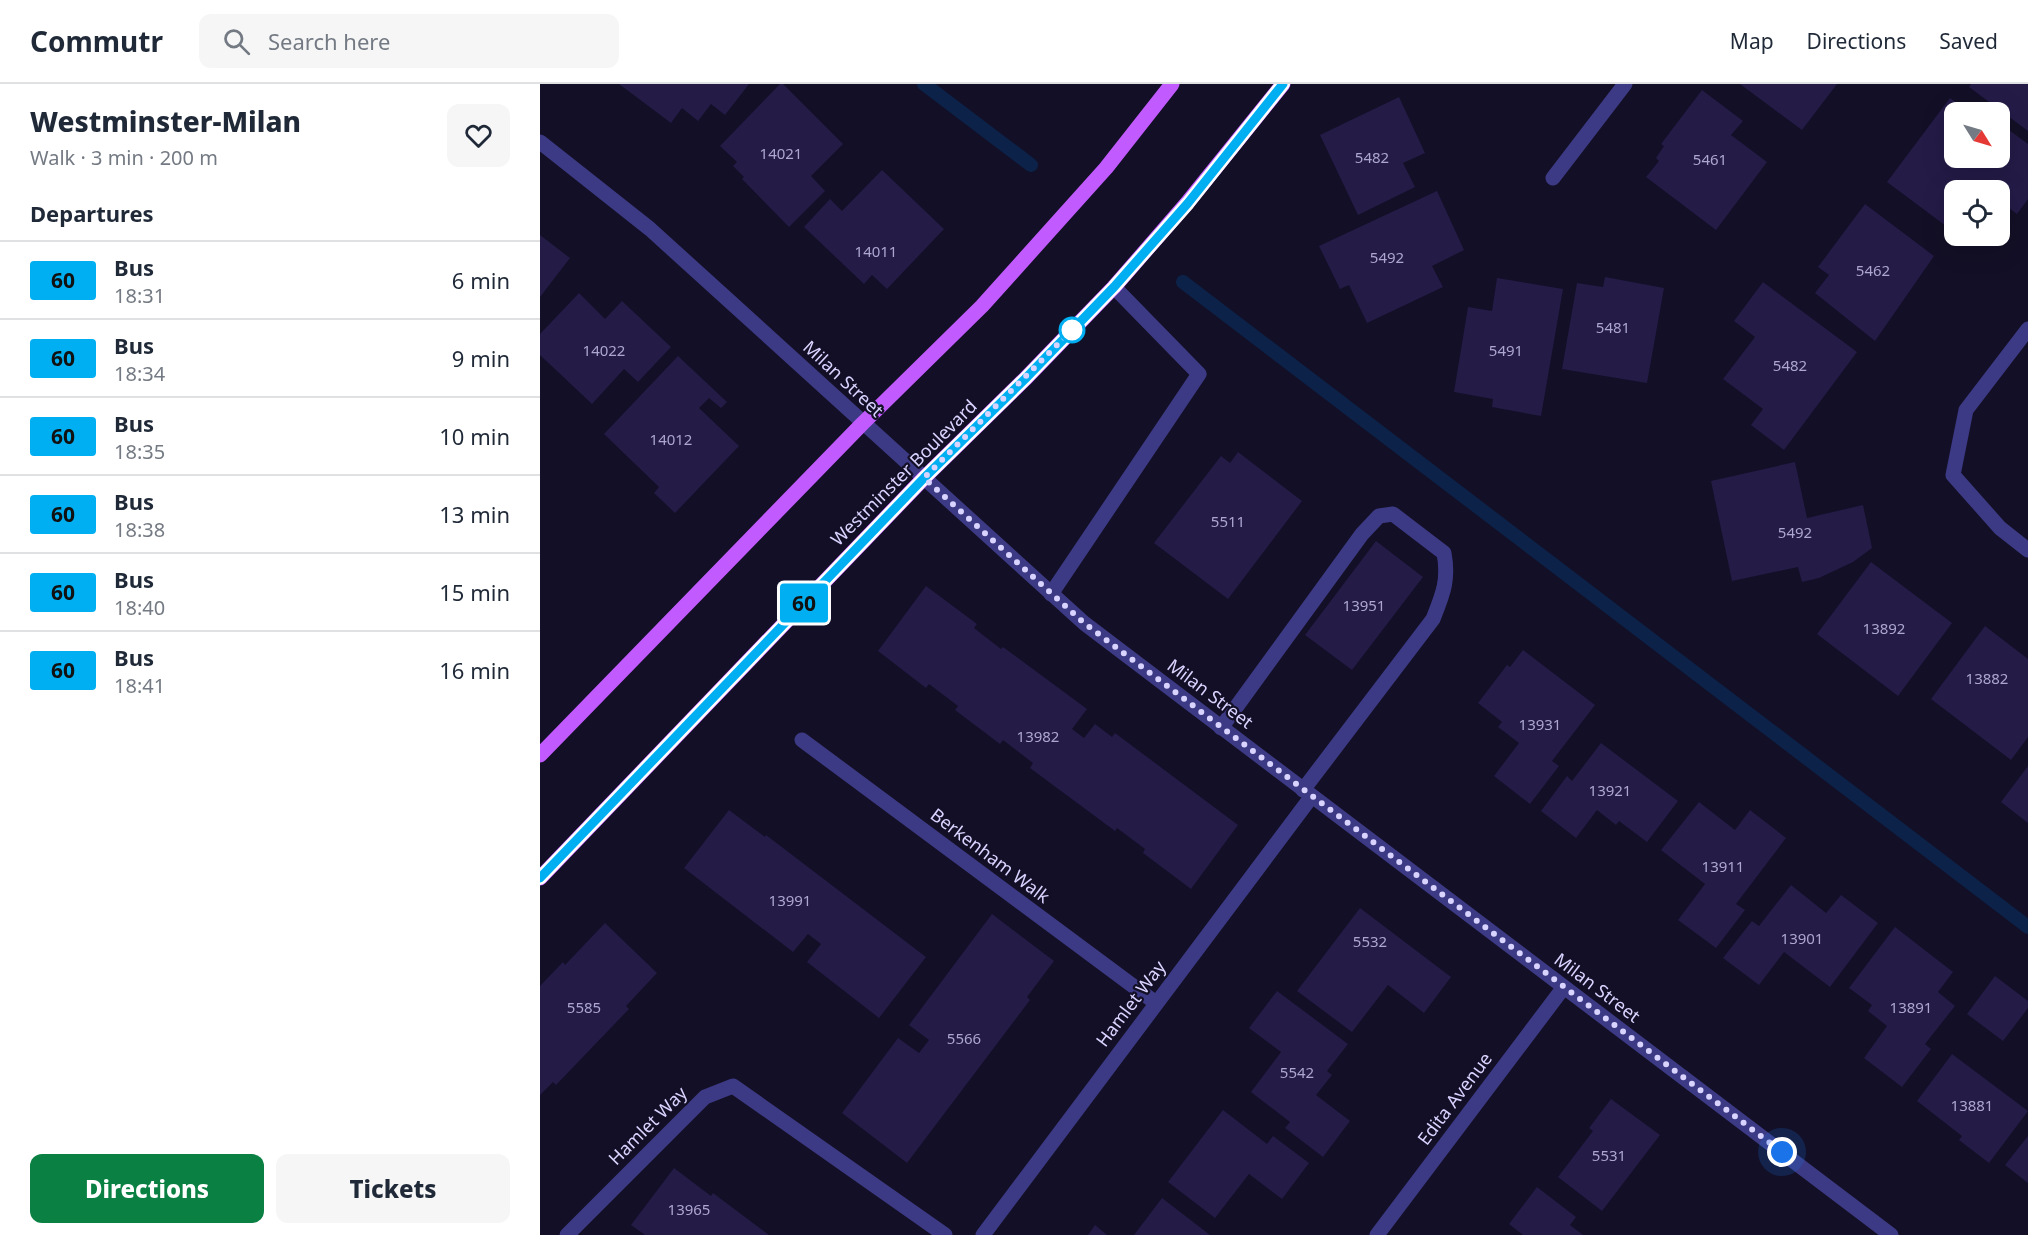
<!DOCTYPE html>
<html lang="en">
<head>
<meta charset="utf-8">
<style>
  body { margin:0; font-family:"Noto Sans",sans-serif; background:#f6f6f7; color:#1f2937; height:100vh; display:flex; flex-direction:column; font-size:22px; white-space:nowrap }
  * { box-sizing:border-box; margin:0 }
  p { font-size:20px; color:#747a83 }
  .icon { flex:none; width:33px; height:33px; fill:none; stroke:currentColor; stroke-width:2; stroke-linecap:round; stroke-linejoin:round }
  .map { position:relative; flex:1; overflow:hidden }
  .panel { display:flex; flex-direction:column; background:#fff; width:540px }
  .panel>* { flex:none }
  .badge { padding:0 12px; border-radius:4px; font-size:21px; line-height:39px }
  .needle { width:39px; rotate:127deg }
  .tools { position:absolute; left:1404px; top:18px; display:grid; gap:12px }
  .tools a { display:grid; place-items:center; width:66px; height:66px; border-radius:12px; background:#fff; box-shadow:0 6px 24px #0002; font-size:30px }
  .you { position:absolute; width:30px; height:30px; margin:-15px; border:4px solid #fff; border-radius:50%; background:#1a73e8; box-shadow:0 0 0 9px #1a73e833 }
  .map>.badge { position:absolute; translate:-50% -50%; box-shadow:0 0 0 3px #fff }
  h2 { padding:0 30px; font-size:22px; line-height:54px }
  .round { display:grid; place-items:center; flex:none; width:63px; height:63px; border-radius:12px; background:#f6f6f7 }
  .overview { display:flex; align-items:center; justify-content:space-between; height:102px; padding:0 30px }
  h1 { font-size:28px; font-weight:800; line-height:45px }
  .action { display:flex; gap:12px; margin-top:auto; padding:12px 30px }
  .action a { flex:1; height:69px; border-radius:12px; background:#0b8043; color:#fff; font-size:24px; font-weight:800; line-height:69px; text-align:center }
  .action a+a { background:#f6f6f7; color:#1f2937 }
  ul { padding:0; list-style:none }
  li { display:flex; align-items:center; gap:18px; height:78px; padding:0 30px; border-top:2px solid #e0e1e3 }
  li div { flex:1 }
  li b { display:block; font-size:22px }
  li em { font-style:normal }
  li .badge { min-width:66px; font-weight:700; text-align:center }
  header { display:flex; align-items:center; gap:36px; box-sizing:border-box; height:84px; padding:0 30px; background:#fff; border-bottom:2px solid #e0e1e3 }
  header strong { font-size:28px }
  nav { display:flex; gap:33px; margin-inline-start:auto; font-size:21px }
  .search { width:420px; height:54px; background:#f6f6f7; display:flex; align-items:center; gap:15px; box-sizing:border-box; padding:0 21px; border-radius:12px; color:#747a83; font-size:22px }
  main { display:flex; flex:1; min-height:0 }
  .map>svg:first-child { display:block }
</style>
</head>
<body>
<header>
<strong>Commutr</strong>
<div class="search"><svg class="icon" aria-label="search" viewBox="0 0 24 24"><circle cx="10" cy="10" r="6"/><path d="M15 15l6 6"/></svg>Search here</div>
<nav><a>Map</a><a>Directions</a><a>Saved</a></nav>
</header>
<main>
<section class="panel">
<div class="overview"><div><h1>Westminster-Milan</h1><p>Walk · 3 min · 200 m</p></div><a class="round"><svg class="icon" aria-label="heart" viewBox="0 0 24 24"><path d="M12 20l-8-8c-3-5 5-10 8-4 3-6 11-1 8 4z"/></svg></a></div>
<h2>Departures</h2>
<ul>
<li><span class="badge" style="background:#00aff2;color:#111">60</span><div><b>Bus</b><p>18:31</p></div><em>6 min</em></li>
<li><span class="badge" style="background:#00aff2;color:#111">60</span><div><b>Bus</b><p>18:34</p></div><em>9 min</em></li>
<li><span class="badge" style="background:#00aff2;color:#111">60</span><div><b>Bus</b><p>18:35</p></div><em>10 min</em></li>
<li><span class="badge" style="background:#00aff2;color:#111">60</span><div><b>Bus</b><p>18:38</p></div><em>13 min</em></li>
<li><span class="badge" style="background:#00aff2;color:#111">60</span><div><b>Bus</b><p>18:40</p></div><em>15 min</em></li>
<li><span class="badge" style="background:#00aff2;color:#111">60</span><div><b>Bus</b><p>18:41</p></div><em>16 min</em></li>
</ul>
<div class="action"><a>Directions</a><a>Tickets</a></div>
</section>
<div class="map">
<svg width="1488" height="1151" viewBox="0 0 1488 1151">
  <rect width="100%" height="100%" fill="#130f26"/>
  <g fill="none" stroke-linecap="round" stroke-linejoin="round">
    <path stroke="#0c2248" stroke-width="14" d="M384,0L491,81
      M643,198L1488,843"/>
  </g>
  <path fill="#241b47" d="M79,0H209L185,31L171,20L158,37L142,24L131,39Z
    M240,0H243L303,60L271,92L285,107L249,143L202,95L204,93L193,82L197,78L180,62Z
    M1200,0H1297L1262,46Z
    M1431,0H1488V47L1429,3Z
    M1162,6L1203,37L1191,51L1227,78L1176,146L1106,93L1119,77L1116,74L1124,62L1121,60Z
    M859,13L885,69L863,79L875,103L818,131L780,51Z
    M1410,14L1429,28H1414V74H1460V51L1465,43L1488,60V115L1477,130L1460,117V106H1414V148L1347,98Z
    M342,86L404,145L347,205L332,191L324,200L264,143L290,115L302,127Z
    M897,107L924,166L892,182L903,203L827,239L809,201L800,205L779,162Z
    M1325,120L1394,172L1335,257L1275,209L1289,191L1278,183Z
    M0,151L30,174L0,213Z
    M1065,193L1124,204L1107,299L1022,285L1037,199L1063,203Z
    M957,194L1023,205L1001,332L952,323L953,315L914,308L928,223L952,227Z
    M1223,198L1317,268L1244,366L1211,341L1223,325L1183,295L1215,253L1194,237Z
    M39,209L65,235L82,217L131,263L98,298L84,285L52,320L0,271V250Z
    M138,272L187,318L181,324L169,314L159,324L199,362L135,429L114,409L119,403L64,350Z
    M698,368L762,417L688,515L614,459L681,372L690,379Z
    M1255,378L1267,434L1323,421L1332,464L1313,478L1279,494L1262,498L1258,483L1192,497L1171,397Z
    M836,457L883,493L812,586L765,551Z
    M1331,478L1412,539L1358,612L1277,550Z
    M386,502L437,540L434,544L461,565L463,563L547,625L532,645L544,654L555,640L572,653L575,649L698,741L651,805L603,769L605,765L577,744L575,747L490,684L493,679L463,656L460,660L415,626L418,622L389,600L386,604L338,567Z
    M1445,542L1488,575V653L1471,676L1391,615Z
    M983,566L1055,621L1012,677L1019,682L990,720L954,692L979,659L958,643L962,638L938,619L967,581L970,583Z
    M1061,659L1138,717L1107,758L1079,737L1076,741L1057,726L1036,754L1001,727L1027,692L1032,697Z
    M1488,682V739L1461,718Z
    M1159,718L1195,746L1210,726L1246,754L1196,820L1205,826L1176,864L1138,836L1165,800L1121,766Z
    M189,726L225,753L226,751L386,873L339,934L267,878L281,860L268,850L253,868L144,784Z
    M1251,801L1286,829L1301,811L1338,839L1290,903L1244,868L1219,901L1183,874L1212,837L1219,842Z
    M820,824L911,893L884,929L848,901L812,948L757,907Z
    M452,830L514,877L487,913L490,916L367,1079L302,1029L358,954L379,969L389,956L369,941Z
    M65,839L117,889L86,922L89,925L16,1001L13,998L0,1011V902L23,878L25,881Z
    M1355,843L1413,888L1398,908L1415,922L1385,960L1391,965L1362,1003L1324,974L1347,942L1328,927L1332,921L1309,904Z
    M1455,892L1488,917V924L1463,957L1427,930Z
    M737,907L808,960L787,987L792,991L776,1011L810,1037L783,1073L745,1044L750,1038L711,1008L741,968L709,944Z
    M1412,970L1488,1027L1449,1079L1419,1056L1422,1052L1377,1017Z
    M1071,1015L1120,1051L1062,1127L1018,1093L1053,1047L1049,1044Z
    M683,1026L727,1060L733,1052L769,1079L742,1115L709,1090L675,1134L628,1098Z
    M1488,1052V1099L1465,1081Z
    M134,1084L171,1112L173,1109L229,1151H105L91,1141Z
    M997,1103L1036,1133L1030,1141L1043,1151H983L969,1140Z
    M622,1114L670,1151H594Z
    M555,1141L567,1151H548Z"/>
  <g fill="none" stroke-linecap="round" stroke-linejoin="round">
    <path stroke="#3d3a85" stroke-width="15" d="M511,510L659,290L574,203
      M681,644L822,450L839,432L853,430L904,469C909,496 903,510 893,535L763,706"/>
    <path stroke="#3d3a85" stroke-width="15" d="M0,58L110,145L544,539L1351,1151
      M1013,94L1085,0
      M1488,245L1426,326L1413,391L1460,444L1488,466
      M262,656L616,919
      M27,1151L165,1013L193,1002L405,1151
      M443,1151L772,712
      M837,1151L1024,903"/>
    <path stroke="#c25bff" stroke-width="15" d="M0,671L322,340L442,222L566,84L632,0
      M0,794L384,394L485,295L574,203L647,119L743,0"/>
  </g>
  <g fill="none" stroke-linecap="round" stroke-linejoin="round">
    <defs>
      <path id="line" d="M0,794L384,394L485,295L574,203L648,119L743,0"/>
    </defs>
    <use href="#line" stroke="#fff" stroke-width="14"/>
    <use href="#line" stroke="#00aff2" stroke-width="9"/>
    <path stroke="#d9d4ff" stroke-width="6" stroke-dasharray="0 10.8" d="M532,246L384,394L544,539L1242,1068"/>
  </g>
  <circle fill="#fff" stroke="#00aff2" stroke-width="3" cx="532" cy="246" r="12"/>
  <g text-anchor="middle" stroke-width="4.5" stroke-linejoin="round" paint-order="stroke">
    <g font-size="15" fill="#aca6d1">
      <text x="241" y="75">14021</text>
      <text x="832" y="79">5482</text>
      <text x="1170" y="81">5461</text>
      <text x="336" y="173">14011</text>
      <text x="847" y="179">5492</text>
      <text x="1333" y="192">5462</text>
      <text x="1073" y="249">5481</text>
      <text x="64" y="272">14022</text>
      <text x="966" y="272">5491</text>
      <text x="1250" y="287">5482</text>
      <text x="131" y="361">14012</text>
      <text x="688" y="443">5511</text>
      <text x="1255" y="454">5492</text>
      <text x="824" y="527">13951</text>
      <text x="1344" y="550">13892</text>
      <text x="1447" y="600">13882</text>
      <text x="1000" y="646">13931</text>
      <text x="498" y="658">13982</text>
      <text x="1070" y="712">13921</text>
      <text x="1183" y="788">13911</text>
      <text x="250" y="822">13991</text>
      <text x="1262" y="860">13901</text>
      <text x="830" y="863">5532</text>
      <text x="44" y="929">5585</text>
      <text x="1371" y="929">13891</text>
      <text x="424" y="960">5566</text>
      <text x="757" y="994">5542</text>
      <text x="1432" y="1027">13881</text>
      <text x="1069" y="1077">5531</text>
      <text x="149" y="1131">13965</text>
    </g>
    <g font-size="18" fill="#d9d4ff" stroke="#130f26">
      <text transform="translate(303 295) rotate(43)" y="6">Milan Street</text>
      <text transform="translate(364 389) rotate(-45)" y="6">Westminster Boulevard</text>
      <text transform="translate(670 610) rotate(37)" y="6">Milan Street</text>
      <text transform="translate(450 772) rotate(37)" y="6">Berkenham Walk</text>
      <text transform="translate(1057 904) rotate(37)" y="6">Milan Street</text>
      <text transform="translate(591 920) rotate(-53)" y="6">Hamlet Way</text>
      <text transform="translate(915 1015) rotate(-53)" y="6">Edita Avenue</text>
      <text transform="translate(108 1042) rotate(-45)" y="6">Hamlet Way</text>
    </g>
  </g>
</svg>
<div class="tools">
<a><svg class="needle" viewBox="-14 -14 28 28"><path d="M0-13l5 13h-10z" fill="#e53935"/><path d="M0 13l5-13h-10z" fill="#747a83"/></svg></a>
<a><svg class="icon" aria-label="locate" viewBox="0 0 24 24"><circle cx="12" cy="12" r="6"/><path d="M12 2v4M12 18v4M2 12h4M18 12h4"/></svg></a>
</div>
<div class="you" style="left:1242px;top:1068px"></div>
<b class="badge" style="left:264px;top:519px;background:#00aff2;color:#111">60</b>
</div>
</main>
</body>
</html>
